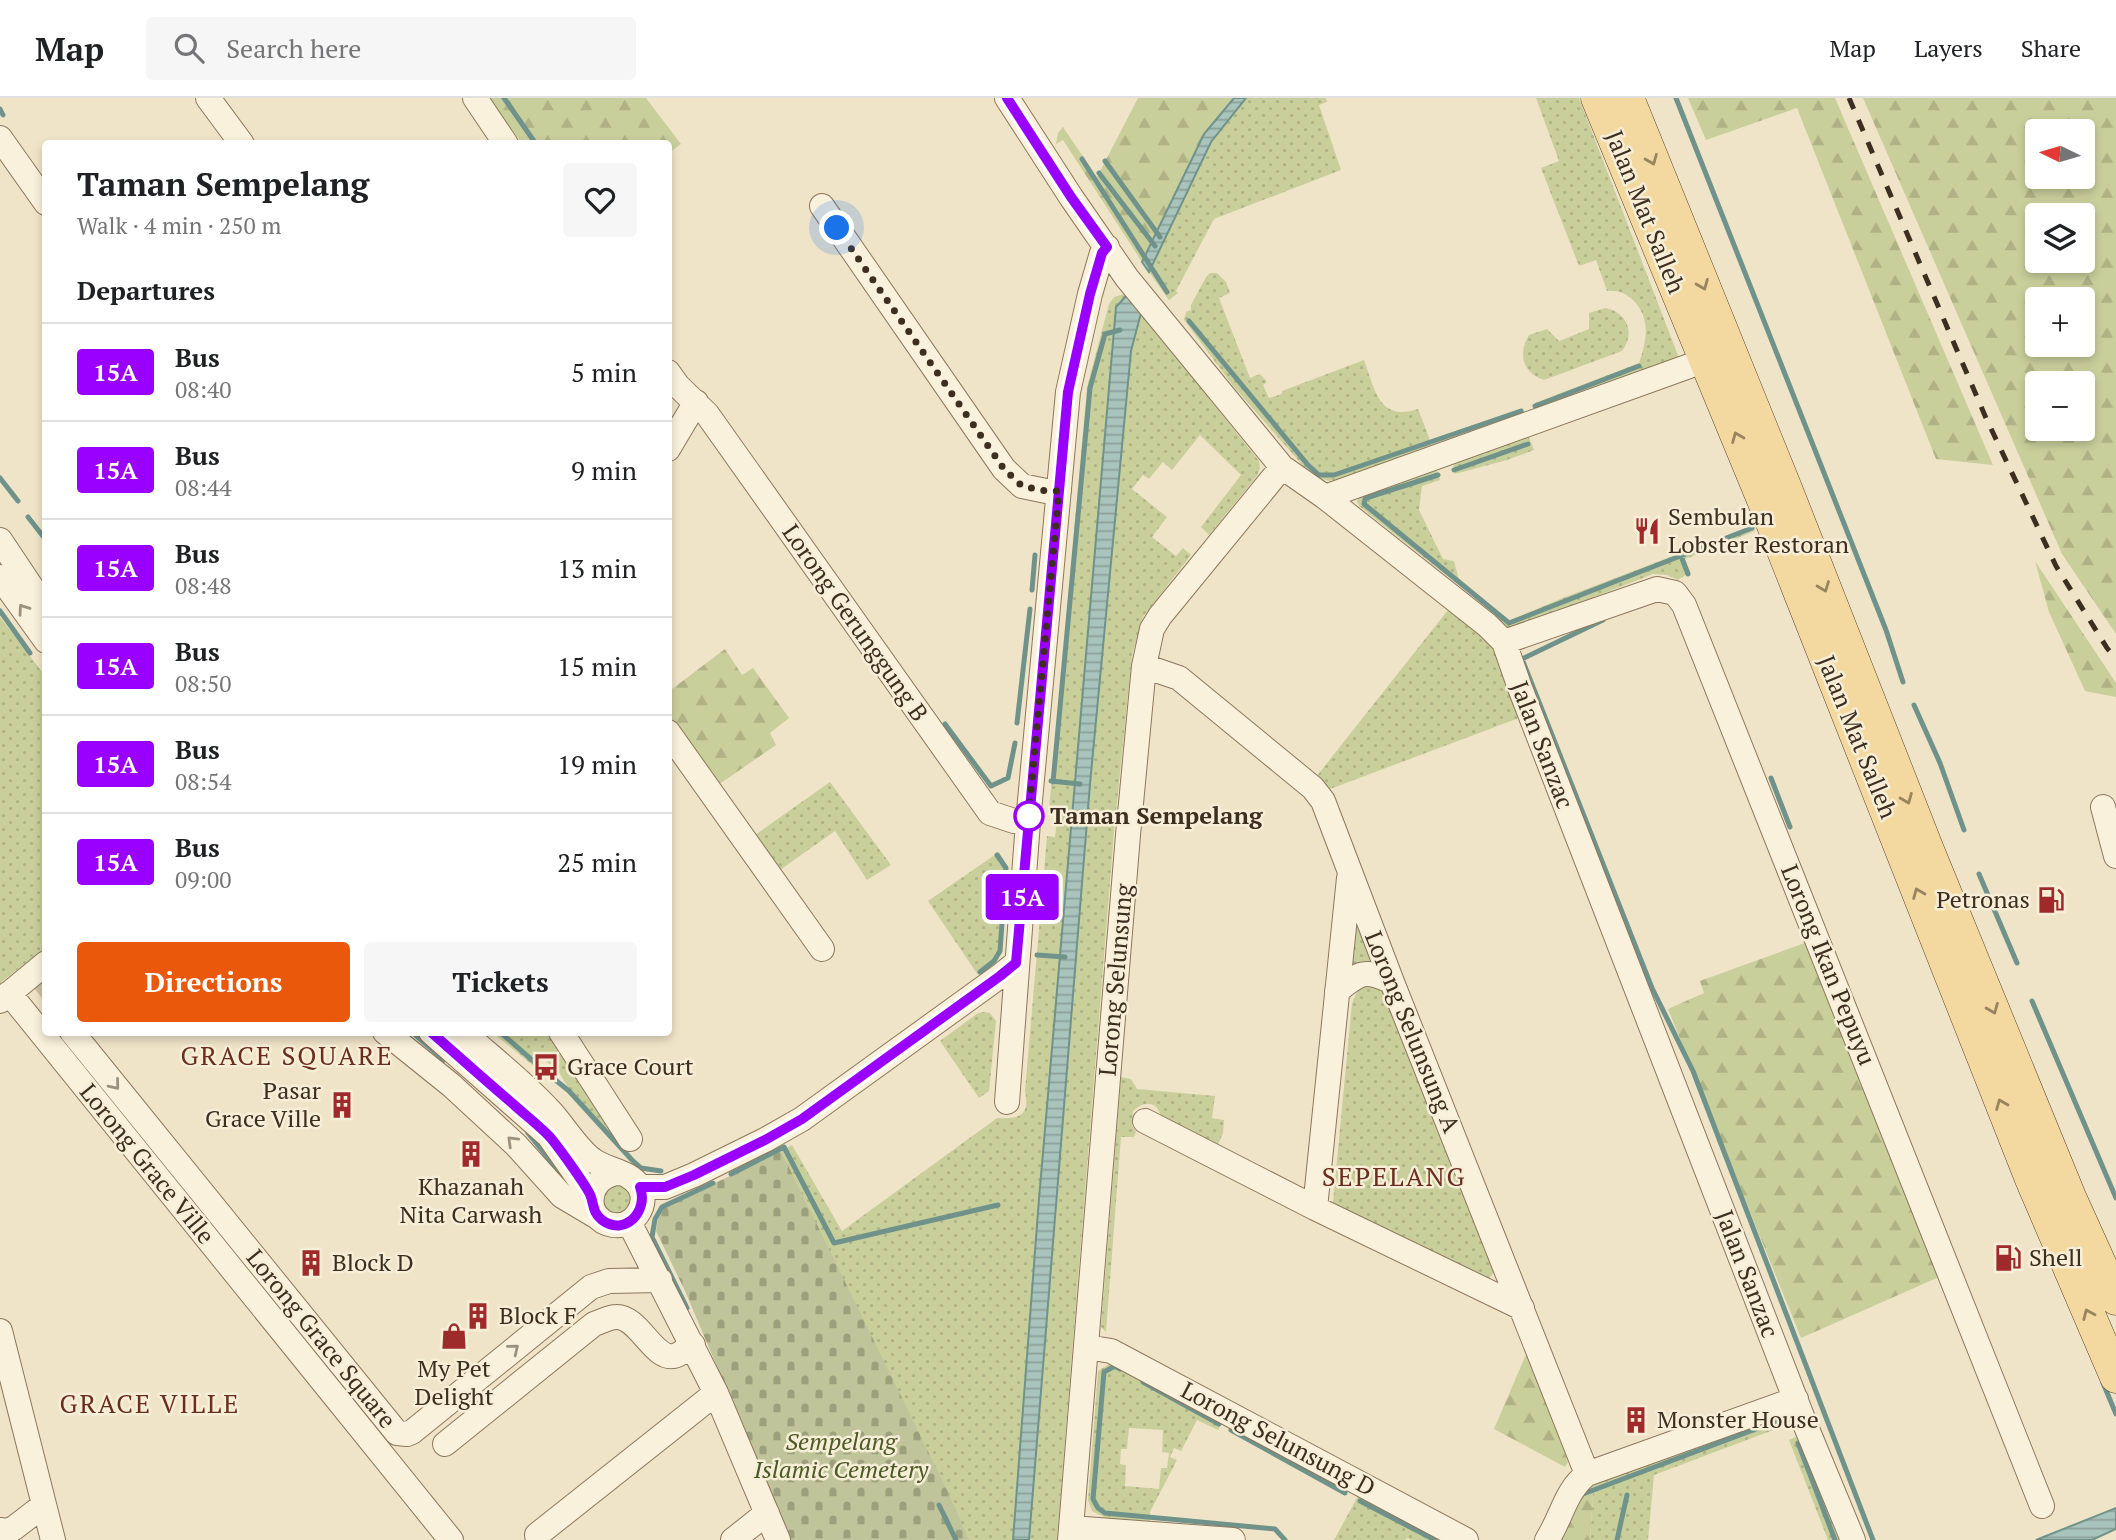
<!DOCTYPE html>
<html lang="en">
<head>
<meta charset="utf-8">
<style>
  body { margin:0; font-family:"PT Serif",serif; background:#f6f6f6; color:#202124; height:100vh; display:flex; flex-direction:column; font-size:26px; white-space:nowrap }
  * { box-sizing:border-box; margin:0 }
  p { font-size:23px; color:#757577 }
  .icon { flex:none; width:38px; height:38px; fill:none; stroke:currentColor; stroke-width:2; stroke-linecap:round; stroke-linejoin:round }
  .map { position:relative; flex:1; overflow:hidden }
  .sheet { position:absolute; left:42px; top:42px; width:630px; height:896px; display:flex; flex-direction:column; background:#fff; border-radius:7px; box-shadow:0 4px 10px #0003 }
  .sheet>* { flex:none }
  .badge { padding:0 14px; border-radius:5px; font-size:24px; line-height:46px }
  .needle { width:46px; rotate:275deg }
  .tools { position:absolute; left:2025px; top:21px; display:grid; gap:14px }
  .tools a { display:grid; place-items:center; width:70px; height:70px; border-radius:7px; background:#fff; box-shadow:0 4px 10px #0003; font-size:35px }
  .you { position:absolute; width:35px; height:35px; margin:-18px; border:5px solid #fff; border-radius:50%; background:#1a73e8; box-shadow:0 0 0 10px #1a73e833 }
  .map>.badge { position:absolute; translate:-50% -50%; box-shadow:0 0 0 4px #fff }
  h2 { padding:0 35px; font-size:26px; line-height:63px }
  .round { display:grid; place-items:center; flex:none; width:74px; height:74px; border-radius:7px; background:#f6f6f6 }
  .overview { display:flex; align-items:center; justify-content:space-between; height:119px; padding:0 35px }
  h1 { font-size:33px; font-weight:600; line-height:52px }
  .cta { display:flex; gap:14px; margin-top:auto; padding:14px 35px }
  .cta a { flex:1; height:80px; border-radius:7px; background:#ea580c; color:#fff; font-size:28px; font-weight:600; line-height:80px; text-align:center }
  .cta a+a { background:#f6f6f6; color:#202124 }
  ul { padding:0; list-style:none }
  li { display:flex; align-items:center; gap:21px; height:98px; padding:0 35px; border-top:2px solid #e0e0e0 }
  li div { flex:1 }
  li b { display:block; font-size:26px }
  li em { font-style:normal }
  li .badge { min-width:77px; font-weight:700; text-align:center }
  header { display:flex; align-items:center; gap:42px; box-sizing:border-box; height:98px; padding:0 35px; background:#fff; border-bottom:2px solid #e0e0e0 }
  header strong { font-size:33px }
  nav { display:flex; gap:38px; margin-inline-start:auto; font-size:24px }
  .search { width:490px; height:63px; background:#f6f6f6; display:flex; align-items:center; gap:18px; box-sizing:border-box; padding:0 24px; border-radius:7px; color:#757577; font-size:26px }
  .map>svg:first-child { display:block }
</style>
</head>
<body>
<header>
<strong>Map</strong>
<div class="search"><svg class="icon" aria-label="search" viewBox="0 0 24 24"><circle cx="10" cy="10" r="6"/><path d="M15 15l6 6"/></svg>Search here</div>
<nav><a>Map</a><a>Layers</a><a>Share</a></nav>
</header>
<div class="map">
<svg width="2116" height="1442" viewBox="0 0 2116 1442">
  <defs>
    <pattern id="green-dots" width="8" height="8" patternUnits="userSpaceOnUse" patternTransform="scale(1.75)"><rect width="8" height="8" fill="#c9cf9b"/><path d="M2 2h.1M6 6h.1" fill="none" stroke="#aeb285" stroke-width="1.8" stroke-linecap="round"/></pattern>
    <pattern id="forest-firs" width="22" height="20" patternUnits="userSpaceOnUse" patternTransform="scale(1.75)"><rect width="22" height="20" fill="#c9cf9b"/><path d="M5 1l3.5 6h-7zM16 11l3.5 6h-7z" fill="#aeb285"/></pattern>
    <pattern id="cemetery-stones" width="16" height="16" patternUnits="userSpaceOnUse" patternTransform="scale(1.75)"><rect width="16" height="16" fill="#bfc49a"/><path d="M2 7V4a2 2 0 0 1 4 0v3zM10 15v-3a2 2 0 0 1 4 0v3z" fill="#9ca07d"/></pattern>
    <pattern id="water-rules" width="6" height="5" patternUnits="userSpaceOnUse" patternTransform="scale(1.75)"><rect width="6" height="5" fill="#a9c4bc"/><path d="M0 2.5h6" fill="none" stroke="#8ba098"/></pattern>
  </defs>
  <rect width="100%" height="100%" fill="#f0e4c8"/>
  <path fill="url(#green-dots)" fill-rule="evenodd" d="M1246,0H1326L1327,4L1319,7L1341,72L1214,121L1176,193L1178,195L1169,202L1149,174L1211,44Z
    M1536,0H1579L1679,260L1537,312L1535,305L1639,265C1647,243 1651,220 1633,202C1625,195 1618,192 1607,193L1596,162L1579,168L1541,70L1559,63Z
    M1210,175H1217L1226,184L1230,195L1219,200L1250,280L1260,276L1267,284L1263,287L1269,300L1282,296V293L1364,262C1375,292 1379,324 1418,311L1430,342L1523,310L1525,316L1338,381L1329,383L1319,380L1304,369L1234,289L1184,222L1186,214L1191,212V207L1206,179Z
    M1124,196L1127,197L1116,209L1039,1101L1013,1442H969L781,1053L792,1047L842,1133L997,1020C1020,1021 1030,1018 1025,993L1047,738L1055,739L1058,715L1049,712L1087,289L1109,206L1114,199Z
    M1605,210C1627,214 1636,235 1622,253L1544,282C1522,275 1518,255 1529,237L1547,231L1559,243L1589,231V215Z
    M1141,215L1259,363L1260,370L1257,378L1209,437L1201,429L1241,377L1200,337L1172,372L1163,364L1149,381L1143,377L1132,391L1167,419L1152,439L1176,458L1183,450L1191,457L1143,519L1132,557L1114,734L1057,1442H1029L1090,686L1131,253Z
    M1528,337L1534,352L1507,362L1455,376L1453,369L1457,362Z
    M1436,371L1440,382L1422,388L1419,412L1443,461L1454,463L1459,482L1509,523L1560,501L1752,428L1755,433L1685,461L1690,474L1678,482L1667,477L1653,476L1523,527L1507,529L1493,520L1495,516L1359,408L1357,403L1360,399Z
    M1448,512L1491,545L1519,620L1330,691L1316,679Z
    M0,519L46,579L45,850L0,885Z
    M830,684L891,767L867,782L835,733L780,772L755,737Z
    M999,754L1008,769L1001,854L993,865L978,877L928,803Z
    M1358,823L1377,866L1352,872L1356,825Z
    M1371,885L1384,892L1493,1170L1494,1174L1489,1181L1335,1108L1333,1104L1352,905L1358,891Z
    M983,914L990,915L996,923L989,993L979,1000L940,943L978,915Z
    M493,935H551L620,1043L617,1044L570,992L560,976L544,961L536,970Z
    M1121,979L1131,981L1137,991L1215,998L1212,1020L1224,1022L1223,1035L1217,1049L1161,1019C1158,1003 1144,1002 1133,1013L1132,1028L1136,1034L1134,1039H1121L1106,1234L1101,1229Z
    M622,1084L634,1099L626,1116L607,1114L601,1096L604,1090Z
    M1111,1265L1222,1324L1218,1332L1197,1322L1181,1353L1174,1350L1170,1359L1177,1362L1150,1414V1423L1106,1420L1092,1413L1088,1402L1098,1273ZM1129,1330L1163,1332L1162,1354L1169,1355L1167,1370H1161L1159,1391L1125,1388L1126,1367L1120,1366L1121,1351H1127Z
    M1787,1316L1793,1322L1784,1328L1654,1377L1648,1442H1590L1594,1383Z
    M1805,1335L1847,1442H1828L1789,1342Z
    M1358,1398L1440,1442H1411L1407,1440L1405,1442H1334Z"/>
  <path fill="url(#forest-firs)" fill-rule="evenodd" d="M488,0H646L681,46L669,55L668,46L522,45Z
    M1138,0H1234L1204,36L1142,164L1063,42L1056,46L1058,35L1063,29L1097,79Z
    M1688,0H1835L1993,367L1936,361L1797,10L1706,42Z
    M1863,0H2116V536L2062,456ZM2082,33V79H2037V33ZM2082,117V163H2037V117ZM2037,201H2082V247H2037ZM2082,285V331H2037V285Z
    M2035,463L2116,585V599L2085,593L2049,514Z
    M725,551L742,577L753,570L789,620L770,635L776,647L718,687L669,620L668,594Z
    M1810,843L1939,1179L1801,1240L1668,911L1704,895L1700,883Z
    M1527,1254L1568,1364L1565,1369L1494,1331Z
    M1594,1383L1590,1442H1556L1573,1402Z"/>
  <path fill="url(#cemetery-stones)" d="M781,1053L947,1392L969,1442H790L685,1193L656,1133L658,1121L664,1110Z"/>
  <path fill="url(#water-rules)" stroke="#6f938a" stroke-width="2" d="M1234,0H1246L1211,44L1149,174L1142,164L1204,36Z
    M1127,197L1141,215L1131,253L1090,686L1029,1442H1013L1039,1101L1116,209Z
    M2116,1410V1431L2092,1442H2036Z"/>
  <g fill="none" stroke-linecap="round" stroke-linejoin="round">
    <path stroke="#6f938a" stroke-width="5" d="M504,0L536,46
      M1676,0L1886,532L1903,584
      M0,11L3,17
      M1082,61L1167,194
      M1105,63L1160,139
      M1099,75L1155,148
      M1189,223L1308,367L1319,377H1334L1521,313
      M1535,308L1639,268
      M1454,372L1528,346
      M1438,377L1369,399L1365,401L1364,406L1509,525L1752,430
      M0,380L18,403
      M28,419L46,442
      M1681,458L1688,476
      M1032,492L1035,457
      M0,513L30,555
      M1603,522L1522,561L1652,890L1693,973L1873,1442
      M1914,607L1940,665L1964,732
      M1017,625L1030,511
      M945,626L991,688L1008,680L1015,645
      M1771,680L1790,729
      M1051,683L1080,686
      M1053,684L1090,290L1105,236L1120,232
      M1979,776L2017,865
      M1037,857L1065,859
      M980,874L994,863L1000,853L1006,770L997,757
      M2032,903L2116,1100
      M412,934L444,962
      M500,934L540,969
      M553,980L569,993L632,1062L641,1070L661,1073
      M528,1035L561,1076
      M731,1076L784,1049L834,1145L998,1107
      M687,1210L652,1139L655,1121L662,1109L713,1085
      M1120,1271L1115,1268L1104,1274L1093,1401L1098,1410L1105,1415L1275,1431L1285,1442
      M1143,1284L1219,1326
      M2103,1285L2116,1316
      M1231,1332L1345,1395
      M1798,1345L1835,1442
      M1580,1399L1583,1396L1782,1321L1786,1322
      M1360,1403L1435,1442
      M939,1407L956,1442
      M1617,1442L1627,1397"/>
    <path stroke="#ccc0a6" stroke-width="24" stroke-dasharray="24 12" stroke-linecap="butt" d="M38,895L46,889"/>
    <defs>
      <path id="minor" d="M208,0L242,46
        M475,0L506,46
        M1007,0L1071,99L1127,180L1282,369L1325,399L1487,527L1504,544L1520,590L1805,1326L1853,1442
        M0,40L46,105
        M822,108L1004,371L1022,388L1046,393H1059
        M668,274L678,288L707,316L990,715L1014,723L1028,724
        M668,351L696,304
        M1325,399L1706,262
        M0,442L36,496L46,507
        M0,479L46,543
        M1504,544L1657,491L1675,495L1684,507L2042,1408
        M1144,568L1179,580L1313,690L1323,703L1392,884L1587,1376
        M668,634L822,851
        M2103,709L2116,758
        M1337,893C1359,875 1365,870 1392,884
        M9,895L451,1442
        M0,903L46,865
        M72,934L397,1335L407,1336L412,1334L591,1189L609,1183L660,1182
        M385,934L451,987L516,1047L562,1098L599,1120
        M431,934L549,1038L591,1098
        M463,934C492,960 525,985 551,1014C563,1027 579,1053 593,1062C606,1072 630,1073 639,1088C650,1106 634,1130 613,1127C581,1122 586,1076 620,1075
        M561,934L630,1041
        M1007,1004L1028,724L1068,294L1090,196L1102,155L1107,149
        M1145,1023L1315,1110L1522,1210
        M640,1089H665L694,1077L765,1042L802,1021L1000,878L1016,865
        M1315,1110L1349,780
        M629,1124L716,1295L778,1442
        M0,1233L53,1442
        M1087,1249L1111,1253L1466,1442
        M445,1346L594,1226C601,1224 609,1219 616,1219C639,1218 653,1262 674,1258C680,1257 687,1250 693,1247
        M1071,1430L1233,1442
        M0,1432L9,1433L14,1430L44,1407
        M537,1437L716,1295
        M733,1442L767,1415
        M1070,1442L1128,737L1144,568L1152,531L1160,518L1282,369
        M1547,1442C1562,1419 1565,1393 1587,1376L1796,1301"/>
      <path id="major" d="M1597,0L1763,402L2031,1081L2116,1279
        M1628,0L1787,393L1928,752L2070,1099L2116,1201"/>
    </defs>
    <use href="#minor" stroke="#8d765c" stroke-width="26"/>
    <use href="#major" stroke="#5b4430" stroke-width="33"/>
    <use href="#minor" stroke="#faf1dc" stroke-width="24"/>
    <use href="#major" stroke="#f3d9a0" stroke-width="32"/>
    <path stroke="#3d2e20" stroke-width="5" stroke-dasharray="12 12" stroke-linecap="butt" d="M1849,0L1986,320L2056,468L2107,550L2116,561"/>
  </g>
  <defs><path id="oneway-chevron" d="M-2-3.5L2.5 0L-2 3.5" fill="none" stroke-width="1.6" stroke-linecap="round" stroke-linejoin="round" transform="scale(1.75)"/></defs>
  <g stroke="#988460">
    <use href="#oneway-chevron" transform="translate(1652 62) rotate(68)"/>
    <use href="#oneway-chevron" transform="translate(1703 187) rotate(68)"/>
    <use href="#oneway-chevron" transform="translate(1737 339) rotate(-112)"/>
    <use href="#oneway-chevron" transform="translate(1824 489) rotate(69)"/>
    <use href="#oneway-chevron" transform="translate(1907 701) rotate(68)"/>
    <use href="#oneway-chevron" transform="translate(1918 795) rotate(-112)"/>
    <use href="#oneway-chevron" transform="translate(1993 911) rotate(68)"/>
    <use href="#oneway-chevron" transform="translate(2001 1006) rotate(-112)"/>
    <use href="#oneway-chevron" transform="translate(2088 1216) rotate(-114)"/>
  </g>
  <g stroke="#9c907e">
    <use href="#oneway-chevron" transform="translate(23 511) rotate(-125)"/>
    <use href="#oneway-chevron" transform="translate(115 987) rotate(51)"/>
    <use href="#oneway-chevron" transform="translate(512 1043) rotate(-136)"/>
    <use href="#oneway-chevron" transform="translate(514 1251) rotate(-39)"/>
  </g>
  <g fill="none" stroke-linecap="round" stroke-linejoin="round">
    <defs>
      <path id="line" d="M431,934C458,958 485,982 512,1005C524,1016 537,1026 548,1037C555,1044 589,1091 591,1099C594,1108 593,1115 602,1122C625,1139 649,1113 640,1089H665L694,1077L765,1042L802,1021L1000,878L1016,865L1068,294L1090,196L1102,155L1107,149L1071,99L1007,0"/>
    </defs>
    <use href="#line" stroke="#fff" stroke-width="16"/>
    <use href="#line" stroke="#90f" stroke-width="10"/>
    <path stroke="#3d2e20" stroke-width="7" stroke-dasharray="0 12.6" d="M837,130L1004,371L1022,388L1046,393H1059L1028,724L1029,718"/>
  </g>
  <defs>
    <symbol id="restaurant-bare" viewBox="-9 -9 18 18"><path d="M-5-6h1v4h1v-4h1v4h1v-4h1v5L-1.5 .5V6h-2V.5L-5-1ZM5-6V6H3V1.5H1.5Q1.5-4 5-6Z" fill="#9e2a2b" stroke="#f7eed8" stroke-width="2.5" paint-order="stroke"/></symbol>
    <symbol id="fuel-bare" viewBox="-9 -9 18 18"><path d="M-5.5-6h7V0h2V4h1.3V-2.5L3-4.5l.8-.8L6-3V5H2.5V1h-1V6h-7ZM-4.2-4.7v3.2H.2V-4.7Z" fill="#9e2a2b" stroke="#f7eed8" stroke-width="2.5" paint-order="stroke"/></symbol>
    <symbol id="bus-bare" viewBox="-9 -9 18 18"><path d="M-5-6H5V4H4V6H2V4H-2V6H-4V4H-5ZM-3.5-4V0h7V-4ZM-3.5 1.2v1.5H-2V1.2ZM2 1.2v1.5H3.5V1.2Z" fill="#9e2a2b" stroke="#f7eed8" stroke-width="2.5" paint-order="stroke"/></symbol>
    <symbol id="building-bare" viewBox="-9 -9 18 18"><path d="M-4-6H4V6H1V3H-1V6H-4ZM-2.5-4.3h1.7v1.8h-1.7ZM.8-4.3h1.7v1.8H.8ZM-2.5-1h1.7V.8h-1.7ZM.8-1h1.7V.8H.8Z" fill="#9e2a2b" stroke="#f7eed8" stroke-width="2.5" paint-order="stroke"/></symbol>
    <symbol id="shop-bare" viewBox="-9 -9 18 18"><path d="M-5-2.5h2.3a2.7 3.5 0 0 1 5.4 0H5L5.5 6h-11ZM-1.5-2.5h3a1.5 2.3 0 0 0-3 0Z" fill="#9e2a2b" stroke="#f7eed8" stroke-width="2.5" paint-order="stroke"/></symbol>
  </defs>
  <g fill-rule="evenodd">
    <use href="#restaurant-bare" x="1628" y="414" width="38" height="38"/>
    <use href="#fuel-bare" x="2032" y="783" width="38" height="38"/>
    <use href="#bus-bare" x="527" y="950" width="38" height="38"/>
    <use href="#building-bare" x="323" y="988" width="38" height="38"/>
    <use href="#building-bare" x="452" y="1037" width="38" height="38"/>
    <use href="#fuel-bare" x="1989" y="1141" width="38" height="38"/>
    <use href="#building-bare" x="292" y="1146" width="38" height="38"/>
    <use href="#building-bare" x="459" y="1199" width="38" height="38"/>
    <use href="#shop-bare" x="435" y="1219" width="38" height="38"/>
    <use href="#building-bare" x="1617" y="1303" width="38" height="38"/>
  </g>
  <circle fill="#fff" stroke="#90f" stroke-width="3.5" cx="1029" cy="718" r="14"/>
  <g text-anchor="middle" stroke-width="5" stroke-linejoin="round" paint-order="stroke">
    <g font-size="24" fill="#3d2e20" stroke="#f7eed8">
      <text transform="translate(1645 114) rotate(68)" y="8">Jalan Mat Salleh</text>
      <text transform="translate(855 525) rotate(55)" y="8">Lorong Gerunggung B</text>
      <text transform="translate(1857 639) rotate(68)" y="8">Jalan Mat Salleh</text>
      <text transform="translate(1542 647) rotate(69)" y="8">Jalan Sanzac</text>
      <text transform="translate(1828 867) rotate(68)" y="8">Lorong Ikan Pepuyu</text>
      <text transform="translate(1116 882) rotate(-85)" y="8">Lorong Selunsung</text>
      <text transform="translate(1412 934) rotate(68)" y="8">Lorong Selunsung A</text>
      <text transform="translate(147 1066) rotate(51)" y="8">Lorong Grace Ville</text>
      <text transform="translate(1747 1176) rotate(69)" y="8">Jalan Sanzac</text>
      <text transform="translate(321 1241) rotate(51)" y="8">Lorong Grace Square</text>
      <text transform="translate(1278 1341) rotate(28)" y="8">Lorong Selunsung D</text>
    </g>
    <g font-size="24" fill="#3d2e20" stroke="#f7eed8" text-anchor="start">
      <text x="1668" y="427">Sembulan<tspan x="1668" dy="28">Lobster Restoran</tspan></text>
      <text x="2030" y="810" text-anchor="end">Petronas</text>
      <text x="567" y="977">Grace Court</text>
      <text x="321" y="1001" text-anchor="end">Pasar<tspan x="321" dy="28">Grace Ville</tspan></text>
      <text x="471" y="1097" text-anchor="middle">Khazanah<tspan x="471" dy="28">Nita Carwash</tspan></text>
      <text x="2029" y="1168">Shell</text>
      <text x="332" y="1173">Block D</text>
      <text x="499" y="1226">Block F</text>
      <text x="454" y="1279" text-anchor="middle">My Pet<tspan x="454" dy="28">Delight</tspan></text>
      <text x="1657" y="1330">Monster House</text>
    </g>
    <g font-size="24" font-weight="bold" fill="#3d2e20" stroke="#f7eed8" text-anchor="start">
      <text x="1050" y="726">Taman Sempelang</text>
    </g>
    <g font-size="24" font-style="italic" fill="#4d5a26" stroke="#f7eed8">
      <text x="841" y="1352">Sempelang<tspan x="841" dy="28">Islamic Cemetery</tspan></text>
    </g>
    <g font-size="26" letter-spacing="2" fill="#6b2e1e" stroke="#f7eed8">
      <text x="287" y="967">GRACE SQUARE</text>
      <text x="1394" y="1088">SEPELANG</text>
      <text x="150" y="1315">GRACE VILLE</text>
    </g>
  </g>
</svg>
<div class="tools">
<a><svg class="needle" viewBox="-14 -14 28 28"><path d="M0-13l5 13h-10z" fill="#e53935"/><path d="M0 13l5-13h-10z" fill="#757577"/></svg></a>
<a><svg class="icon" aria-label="layers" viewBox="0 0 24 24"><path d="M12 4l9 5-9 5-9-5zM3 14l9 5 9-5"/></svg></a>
<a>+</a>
<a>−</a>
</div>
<div class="you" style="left:837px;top:130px"></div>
<b class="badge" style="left:1022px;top:799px;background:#90f;color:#fff">15A</b>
<section class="sheet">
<div class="overview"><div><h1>Taman Sempelang</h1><p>Walk · 4 min · 250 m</p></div><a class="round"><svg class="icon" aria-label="heart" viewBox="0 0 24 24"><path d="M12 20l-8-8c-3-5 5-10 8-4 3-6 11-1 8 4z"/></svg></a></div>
<h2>Departures</h2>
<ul>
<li><span class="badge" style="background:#90f;color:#fff">15A</span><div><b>Bus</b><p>08:40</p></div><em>5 min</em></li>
<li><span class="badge" style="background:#90f;color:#fff">15A</span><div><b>Bus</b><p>08:44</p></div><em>9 min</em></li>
<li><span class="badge" style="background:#90f;color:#fff">15A</span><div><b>Bus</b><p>08:48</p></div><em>13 min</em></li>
<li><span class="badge" style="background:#90f;color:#fff">15A</span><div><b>Bus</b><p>08:50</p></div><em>15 min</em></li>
<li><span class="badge" style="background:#90f;color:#fff">15A</span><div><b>Bus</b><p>08:54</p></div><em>19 min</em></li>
<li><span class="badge" style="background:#90f;color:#fff">15A</span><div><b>Bus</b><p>09:00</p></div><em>25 min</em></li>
</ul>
<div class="cta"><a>Directions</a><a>Tickets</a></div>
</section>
</div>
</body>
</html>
